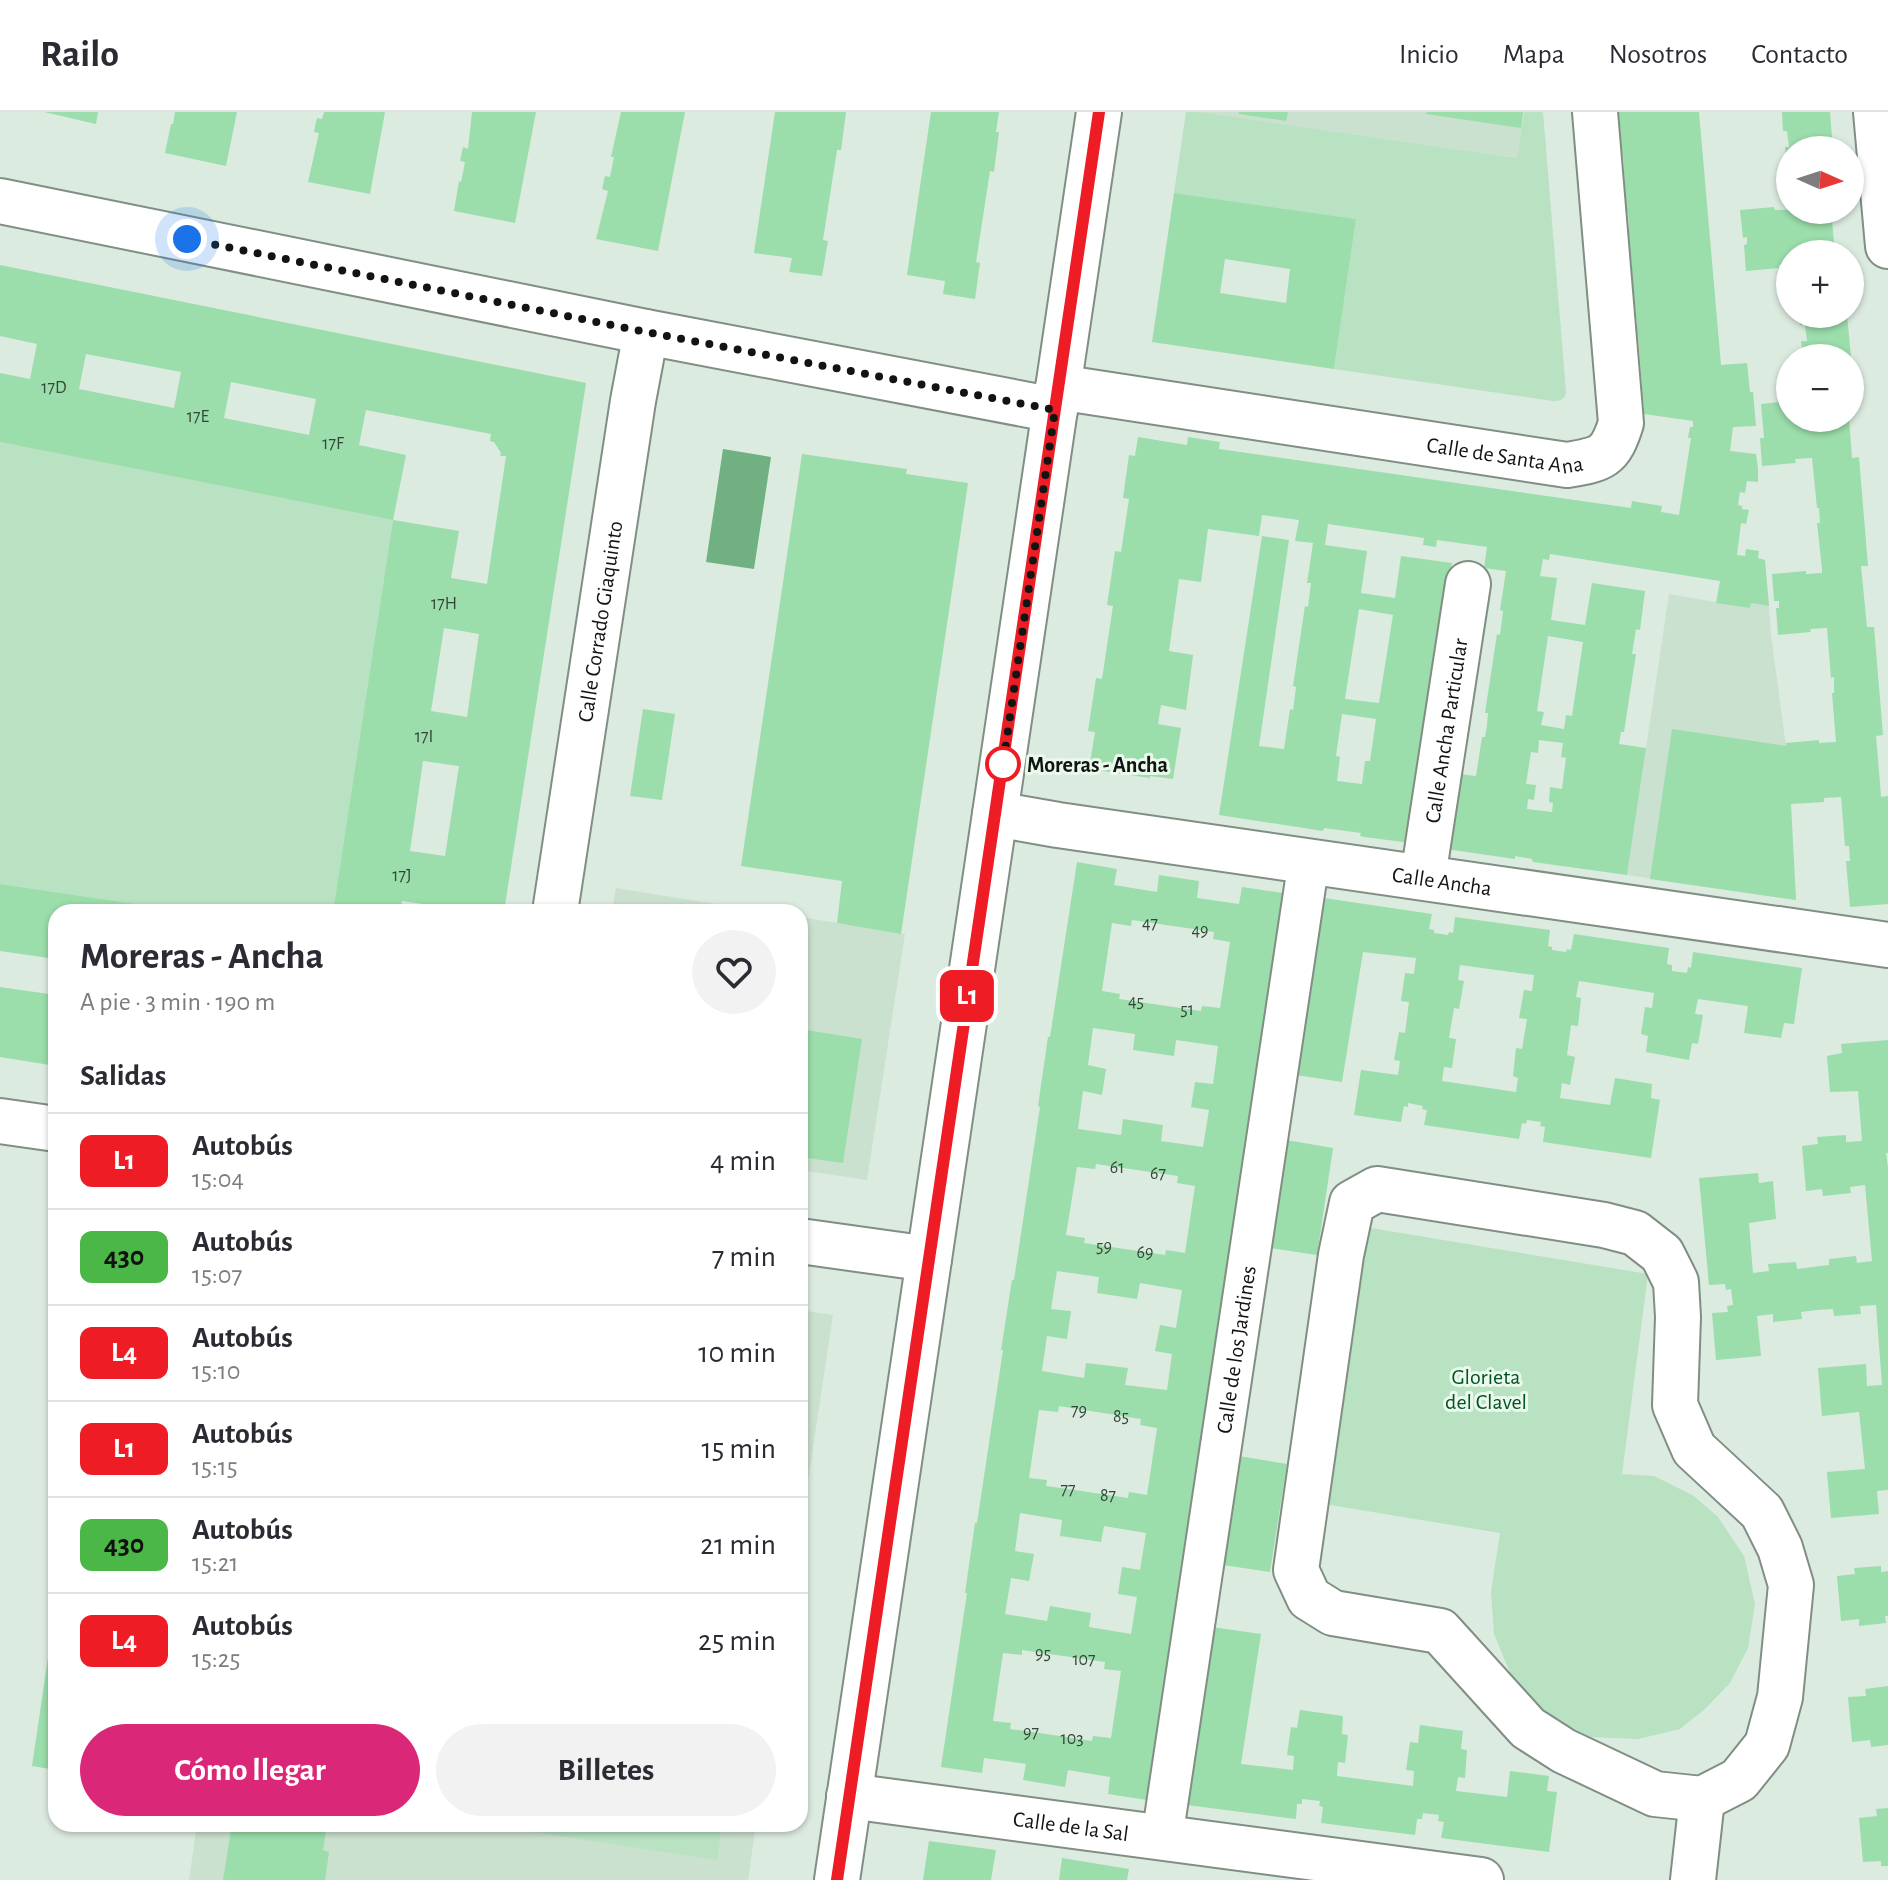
<!DOCTYPE html>
<html lang="es">
<head>
<meta charset="utf-8">
<style>
  body { margin:0; font-family:"Alegreya Sans",sans-serif; background:#f2f2f3; color:#2b2b33; height:100vh; display:flex; flex-direction:column; font-size:30px; white-space:nowrap }
  * { box-sizing:border-box; margin:0 }
  p { font-size:26px; color:#7c7c81 }
  .icon { flex:none; width:44px; height:44px; fill:none; stroke:currentColor; stroke-width:2; stroke-linecap:round; stroke-linejoin:round }
  .map { position:relative; flex:1; overflow:hidden }
  .sheet { position:absolute; left:48px; top:792px; width:760px; height:928px; display:flex; flex-direction:column; background:#fff; border-radius:24px; box-shadow:0 2px 6px #0004 }
  .sheet>* { flex:none }
  .badge { padding:0 16px; border-radius:12px; font-size:28px; line-height:52px }
  .needle { width:52px; rotate:93deg }
  .tools { position:absolute; left:1776px; top:24px; display:grid; gap:16px }
  .tools a { display:grid; place-items:center; width:88px; height:88px; border-radius:50%; background:#fff; box-shadow:0 2px 6px #0004; font-size:40px }
  .you { position:absolute; width:40px; height:40px; margin:-20px; border:6px solid #fff; border-radius:50%; background:#1a73e8; box-shadow:0 0 0 12px #1a73e833 }
  .map>.badge { position:absolute; translate:-50% -50%; box-shadow:0 0 0 4px #fff }
  h2 { padding:0 32px; font-size:30px; line-height:72px }
  .round { display:grid; place-items:center; flex:none; width:84px; height:84px; border-radius:42px; background:#f2f2f3 }
  .overview { display:flex; align-items:center; justify-content:space-between; height:136px; padding:0 32px }
  h1 { font-size:38px; font-weight:700; line-height:60px }
  .button { display:flex; gap:16px; margin-top:auto; padding:16px 32px }
  .button a { flex:1; height:92px; border-radius:48px; background:#db2777; color:#fff; font-size:32px; font-weight:700; line-height:92px; text-align:center }
  .button a+a { background:#f2f2f3; color:#2b2b33 }
  ul { padding:0; list-style:none }
  li { display:flex; align-items:center; gap:24px; height:96px; padding:0 32px; border-top:2px solid #e1e1e2 }
  li div { flex:1 }
  li b { display:block; font-size:30px }
  li em { font-style:normal }
  li .badge { min-width:88px; font-weight:700; text-align:center }
  header { display:flex; align-items:center; gap:48px; box-sizing:border-box; height:112px; padding:0 40px; background:#fff; border-bottom:2px solid #e1e1e2 }
  header strong { font-size:38px }
  nav { display:flex; gap:44px; margin-inline-start:auto; font-size:28px }
  .map>svg:first-child { display:block }
</style>
</head>
<body>
<header>
<strong>Railo</strong>
<nav><a>Inicio</a><a>Mapa</a><a>Nosotros</a><a>Contacto</a></nav>
</header>
<div class="map">
<svg width="1888" height="1768" viewBox="0 0 1888 1768">
  <rect width="100%" height="100%" fill="#dcebdf"/>
  <path fill="#cbe1cf" d="M1200,0H1524L1517,46Z
    M1669,482L1750,496L1751,491L1769,494L1771,523L1786,634L1796,788L1627,763Z
    M616,776L766,800H612Z
    M800,805L905,822L867,1068L800,1058Z
    M800,1198L833,1203L800,1422Z
    M197,1712H756L748,1768H189Z"/>
  <path fill="#b8e2c1" d="M1186,0H1200L1517,46L1524,0H1543L1566,280C1565,288 1560,289 1553,289L1334,257L1356,107L1174,81Z
    M0,330L393,408L333,800H188L0,772Z
    M1365,1115L1648,1162L1622,1362L1654,1364L1694,1384L1718,1405L1744,1444L1755,1492L1748,1536L1730,1571L1705,1597L1680,1617L1638,1627L1591,1625L1547,1603L1514,1570L1494,1522L1491,1480L1500,1421L1324,1392Z
    M494,1712H722L717,1748L493,1714Z"/>
  <path fill="#71b181" d="M723,337L771,345L754,457L706,450Z"/>
  <path fill="#9bddab" fill-rule="evenodd" d="M44,0H98L96,12Z
    M175,0H237L226,54L165,41L171,12H173Z
    M324,0H385L370,82L308,70L319,21L314,20L316,10L317,6L322,7Z
    M472,0H536L515,111L454,99L459,69L461,70L465,50L460,49L463,35L468,37Z
    M621,0H685L658,139L596,127L608,79L602,77L605,64L610,65L614,45H611Z
    M775,0H846L841,38H837L823,128L828,129L822,164L789,160L792,146L754,141Z
    M931,0H999L996,20H999L994,60L990,59L976,150L980,151L975,187L943,182L945,169L907,163Z
    M1239,0H1288L1286,9L1239,2Z
    M1427,0H1523L1521,16L1426,2Z
    M1619,0H1699L1721,253L1747,251L1750,280H1753L1756,314L1733,315L1730,339L1756,342L1758,356V370L1747,369L1745,381L1740,380L1738,393L1742,394V397L1749,398L1746,412L1741,411L1737,443L1745,444L1746,437L1759,439L1758,446L1765,448L1769,494L1751,491L1750,496L1716,491L1720,469L1550,442L1549,448L1543,447L1540,464L1557,466L1551,508L1585,513L1592,471L1645,479L1640,518L1636,517L1632,542H1636L1624,620H1621L1619,632L1646,636L1627,763L1533,750L1532,747L1515,744V747L1439,736L1449,661L1476,664L1482,625H1485L1487,613L1488,601H1485L1497,522L1500,523L1503,499L1500,498L1506,459L1484,456L1487,435L1437,428L1436,435L1423,433L1424,426L1328,412L1325,433L1367,439L1361,481L1395,486L1401,444L1452,451L1411,731L1364,725L1360,724L1361,721L1324,716L1323,719L1219,703L1262,424L1289,428L1259,634L1284,637L1290,597L1293,598L1296,575L1293,574L1305,494L1308,495L1311,471H1307L1313,431L1295,429L1299,408L1262,403L1259,424L1208,417L1201,470L1179,467L1169,539L1193,543L1186,598L1161,593L1158,612L1181,616L1173,667L1150,664V666L1089,657L1095,620L1088,619L1096,566L1102,567L1113,494L1107,493L1115,439L1121,440L1129,387L1123,386L1129,343L1135,344L1138,325L1187,333L1188,325L1220,330L1219,337L1631,396L1632,389L1662,394L1661,400L1679,403L1691,326H1688L1690,315H1693V309L1644,302L1643,285H1641L1639,273H1642L1638,224L1635,225L1634,213H1637L1634,183H1632V153L1626,116H1629L1628,101L1625,102L1624,90L1626,89L1623,42H1620L1619,30L1621,31ZM1359,497L1393,503L1379,591L1345,587ZM1548,524L1583,530L1572,604L1566,603L1564,617L1541,613L1544,600L1537,599ZM1342,602L1376,607L1370,649H1365L1362,672L1337,669L1340,645L1336,644ZM1539,628L1563,631L1561,645L1566,646L1562,677L1550,675L1549,690L1553,691L1552,700L1527,697L1528,687L1534,688L1536,673L1526,672L1531,640L1538,641Z
    M1782,0H1830L1833,38H1790V70H1788L1785,35H1789L1787,19H1783Z
    M1174,81L1356,107L1334,257L1152,230ZM1225,147L1290,157L1286,191L1220,181Z
    M1774,95L1775,98H1831L1835,142H1790V152L1779,153V156L1746,159L1744,133L1747,132V125L1743,126L1740,98Z
    M0,153L586,271L504,800H436L437,794L402,789L400,800H333L393,408L459,419L451,466L487,472L506,344H500L501,341L494,330L490,329L491,322L366,298L359,333L406,343L393,408L0,330V261L30,267L37,232L0,224ZM86,242L181,260L174,296L79,277ZM231,270L316,287L309,323L224,306ZM444,516L479,522L467,605L431,599ZM423,649L459,654L445,744L410,739Z
    M1799,202H1847L1851,246H1803L1801,229H1807L1805,213H1800Z
    M1790,289V306H1849L1852,346L1859,345L1868,454H1861L1867,515H1874L1883,623L1876,624L1880,671L1881,685L1888,684V792L1850,795L1846,749H1850L1849,734H1845L1841,685L1824,686V690L1791,692L1796,788L1650,767L1672,617L1786,634V631L1819,628V631L1836,630L1832,581H1834V565L1831,566L1827,516L1810,517L1811,520L1778,523L1776,496H1779V489H1774L1772,462L1806,459V462L1822,461V457L1817,411H1820L1819,396H1817L1812,346L1795,347L1796,351L1762,354L1760,326H1764L1761,292Z
    M802,342L907,357L906,362L968,371L901,822L837,811L842,769L741,754Z
    M643,597L675,602L662,688L630,684Z
    M1077,750L1117,757L1114,773L1157,780L1159,763L1199,769L1197,786L1239,792L1242,775L1283,781L1257,956L1259,957L1249,1026H1246L1221,1200H1222L1184,1443H1186L1147,1688L1108,1682L1110,1665L1068,1658L1065,1675L1023,1668L1026,1652L984,1646L982,1661L941,1655L967,1481H965L975,1411H977L1003,1238H1001L1012,1168H1014L1040,995L1038,994L1048,925H1050ZM1132,808L1214,820L1213,827L1230,830L1220,896L1202,894L1201,899L1187,897L1119,887L1120,882L1102,879L1112,811L1131,814ZM1093,916L1135,922L1133,938L1174,944L1176,928L1218,934L1213,972L1195,970L1191,995L1209,998L1203,1035L1161,1029L1163,1013L1123,1007L1121,1023L1078,1017L1083,979L1102,983L1106,957L1088,953ZM1096,1052L1178,1064L1177,1071L1195,1074L1185,1141L1166,1138L1165,1143L1084,1131L1085,1126L1066,1123L1077,1055L1095,1057ZM1057,1159L1099,1165L1097,1181L1137,1187L1140,1171L1182,1178L1176,1216L1160,1213L1155,1239L1172,1242L1167,1278L1125,1273L1128,1256L1086,1251L1084,1266L1042,1259L1047,1224L1067,1227L1071,1199L1051,1197ZM1059,1294L1141,1307L1140,1313L1157,1316L1147,1383L1129,1380L1128,1386L1068,1377L1046,1374L1047,1368L1029,1366L1039,1298L1058,1300ZM1020,1401L1062,1408L1060,1424L1081,1427L1101,1430L1104,1414L1146,1421L1140,1458L1122,1455L1118,1482L1137,1485L1131,1522L1089,1515L1091,1501L1050,1494L1047,1509L1005,1502L1011,1466L1029,1469L1034,1442L1015,1439ZM1022,1538L1105,1550L1104,1557L1121,1559L1111,1626L1093,1624L1092,1629L1053,1623L1010,1617L1011,1611L993,1609L1003,1541L1022,1543Z
    M0,772L176,798V800H56V847L0,839Z
    M1324,786L1432,802L1429,817L1434,818V821L1448,823L1449,820L1453,821L1455,805L1550,818L1548,834L1552,835V838L1566,840L1567,837L1571,838L1574,822L1669,836L1667,852L1672,853V859L1687,861L1688,855L1691,856L1693,840L1802,856L1794,912L1784,911L1781,926L1744,921L1748,894L1698,887L1695,902L1703,903L1698,932L1692,931L1689,948L1646,940L1648,924L1641,922L1645,895L1652,896L1654,881L1579,869L1576,885L1581,886L1578,914L1571,913L1567,943L1575,945L1570,973L1562,971L1560,986L1610,993L1615,966L1652,972L1651,986L1660,988L1651,1046L1543,1030L1545,1015L1540,1014L1541,1010L1527,1008L1526,1012L1522,1011L1519,1027L1424,1013L1427,998L1422,997L1423,994L1408,991V995L1404,994L1401,1010L1354,1003L1361,958L1398,963L1400,949L1394,948L1399,920L1405,921L1409,890L1401,889L1405,861L1414,862L1416,846L1363,840L1342,970L1296,963ZM1460,853L1534,863L1532,879L1524,878L1519,906L1527,907L1522,937L1516,936L1513,964L1518,966L1516,980L1442,969L1444,955L1452,956L1456,927L1449,926L1454,896L1459,897L1464,869L1458,868Z
    M0,875L56,883V954L0,945Z
    M800,917L862,927L843,1051L800,1045Z
    M1888,928V1041H1886L1888,1056V1378L1877,1379L1879,1402L1831,1406L1827,1360L1865,1357L1859,1300L1822,1304L1818,1256L1866,1252L1867,1274L1882,1273L1876,1193L1860,1194L1861,1202L1834,1204L1833,1197L1817,1198L1801,1200L1802,1207L1773,1210V1202L1757,1204L1761,1244L1716,1248L1712,1201L1728,1200L1727,1194L1733,1193L1731,1177L1726,1178L1725,1172L1709,1173L1699,1066L1758,1061L1759,1071L1773,1069L1776,1107L1749,1111L1753,1161L1769,1159L1768,1152L1796,1150L1797,1157L1829,1153V1147L1856,1144L1857,1151L1872,1149L1865,1073L1850,1075L1851,1081L1823,1084L1822,1077L1806,1079L1802,1034L1818,1032L1817,1025L1846,1023V1030L1862,1029L1858,979L1830,980L1827,944L1842,941L1841,932Z
    M1286,1028L1333,1036L1317,1143L1270,1136Z
    M1239,1344L1287,1352L1270,1460L1223,1453Z
    M1881,1454V1460L1888,1459V1504H1885L1886,1511L1859,1514V1507L1841,1509L1837,1464L1855,1462L1854,1456Z
    M54,1505H56V1658L32,1654Z
    M1212,1515L1261,1522L1241,1652L1293,1658L1294,1644L1287,1643L1291,1615L1297,1616L1300,1598L1343,1604L1342,1622L1348,1623L1345,1651L1338,1650L1337,1664L1413,1674L1414,1659L1406,1658L1410,1630L1418,1631L1420,1613L1463,1619L1461,1637L1467,1638L1465,1666L1458,1665L1456,1679L1507,1685L1510,1659L1549,1664L1547,1679L1557,1680L1549,1740L1441,1726L1444,1710L1438,1709L1439,1703L1423,1701L1422,1707H1417L1415,1723L1321,1711L1323,1695L1319,1694L1320,1689L1302,1687V1692H1297L1296,1707L1187,1693Z
    M1888,1574V1633L1871,1635L1870,1628L1852,1630L1848,1585L1866,1584L1865,1577Z
    M1888,1696V1754H1881V1749L1863,1750L1859,1706L1877,1704L1876,1697Z
    M232,1712H327L323,1738L329,1740L325,1768H223Z
    M929,1729L996,1738L991,1768H923Z
    M1062,1746L1129,1757L1127,1768H1059Z"/>
  <g fill="none" stroke-linecap="round" stroke-linejoin="round">
    <defs>
      <g id="pedestrian">
        <path id="s1" d="M1162,1726L1309,748"/>
      </g>
      <g id="minor">
        <path d="M1876,0L1888,134"/>
        <path d="M0,89L646,220L1055,298"/>
        <path id="s2" d="M1058,275L1567,353C1602,347 1610,346 1621,311L1595,0"/>
        <path id="s3" d="M995,702L1058,713L1888,833"/>
        <path id="s4" d="M1423,765L1468,472"/>
        <path id="s5" d="M555,800L633,289L646,220"/>
        <path d="M0,1009L56,1017"/>
        <path d="M1377,1077L1604,1113L1635,1121L1662,1142L1676,1170L1678,1205L1675,1293L1694,1337L1762,1400L1780,1436L1791,1473L1780,1585L1767,1633L1739,1668L1702,1687L1655,1682L1564,1639L1528,1616L1440,1519L1333,1501L1309,1486L1296,1458L1341,1143L1352,1091Z"/>
        <path d="M800,1129L929,1147"/>
        <path id="s6" d="M849,1684L1481,1768"/>
        <path d="M837,1768L1099,0"/>
        <path d="M1693,1768L1702,1687"/>
      </g>
    </defs>
    <use href="#pedestrian" stroke="#818e83" stroke-width="44"/>
    <use href="#minor" stroke="#818e83" stroke-width="48"/>
    <use href="#pedestrian" stroke="#fff" stroke-width="40"/>
    <use href="#minor" stroke="#fff" stroke-width="44"/>
  </g>
  <g fill="none" stroke-linecap="round" stroke-linejoin="round">
    <defs>
      <path id="line" d="M837,1768L1099,0"/>
    </defs>
    <use href="#line" stroke="#fff" stroke-width="18"/>
    <use href="#line" stroke="#ee1c25" stroke-width="12"/>
    <path stroke="#101511" stroke-width="8" stroke-dasharray="0 14.4" d="M187,127L646,220L1055,298L1003,652"/>
  </g>
  <circle fill="#fff" stroke="#ee1c25" stroke-width="4" cx="1003" cy="652" r="16"/>
  <g text-anchor="middle" stroke-width="6" stroke-linejoin="round" paint-order="stroke">
    <g font-size="18" fill="#334738">
      <text x="54" y="281">17D</text>
      <text x="198" y="310">17E</text>
      <text x="333" y="337">17F</text>
      <text x="444" y="497">17H</text>
      <text x="424" y="630">17I</text>
      <text x="402" y="769">17J</text>
      <text x="1150" y="817">47</text>
      <text x="1200" y="824">49</text>
      <text x="1136" y="895">45</text>
      <text x="1187" y="903">51</text>
      <text x="1117" y="1061">61</text>
      <text x="1158" y="1067">67</text>
      <text x="1104" y="1140">59</text>
      <text x="1145" y="1146">69</text>
      <text x="1079" y="1304">79</text>
      <text x="1121" y="1310">85</text>
      <text x="1068" y="1383">77</text>
      <text x="1108" y="1389">87</text>
      <text x="1043" y="1547">95</text>
      <text x="1084" y="1553">107</text>
      <text x="1031" y="1626">97</text>
      <text x="1072" y="1632">103</text>
    </g>
    <g font-size="22" fill="#101511" stroke="#eaf9ec">
      <text dy="8" stroke="none"><textPath href="#s2" startOffset="452">Calle de Santa Ana</textPath></text>
      <text dy="8" stroke="none"><textPath href="#s5" startOffset="294">Calle Corrado Giaquinto</textPath></text>
      <text dy="8" stroke="none"><textPath href="#s4" startOffset="148">Calle Ancha Particular</textPath></text>
      <text dy="8" stroke="none"><textPath href="#s3" startOffset="452">Calle Ancha</textPath></text>
      <text dy="8" stroke="none"><textPath href="#s1" startOffset="494">Calle de los Jardines</textPath></text>
      <text dy="8" stroke="none"><textPath href="#s6" startOffset="224">Calle de la Sal</textPath></text>
    </g>
    <g font-size="22" font-weight="bold" fill="#101511" stroke="#eaf9ec" text-anchor="start">
      <text x="1027" y="660">Moreras - Ancha</text>
    </g>
    <g font-size="22" fill="#035226" stroke="#eaf9ec">
      <text x="1486" y="1272">Glorieta<tspan x="1486" dy="25">del Clavel</tspan></text>
    </g>
  </g>
</svg>
<div class="tools">
<a><svg class="needle" viewBox="-14 -14 28 28"><path d="M0-13l5 13h-10z" fill="#e53935"/><path d="M0 13l5-13h-10z" fill="#7c7c81"/></svg></a>
<a>+</a>
<a>−</a>
</div>
<div class="you" style="left:187px;top:127px"></div>
<b class="badge" style="left:967px;top:884px;background:#ee1c25;color:#fff">L1</b>
<section class="sheet">
<div class="overview"><div><h1>Moreras - Ancha</h1><p>A pie · 3 min · 190 m</p></div><a class="round"><svg class="icon" aria-label="heart" viewBox="0 0 24 24"><path d="M12 20l-8-8c-3-5 5-10 8-4 3-6 11-1 8 4z"/></svg></a></div>
<h2>Salidas</h2>
<ul>
<li><span class="badge" style="background:#ee1c25;color:#fff">L1</span><div><b>Autobús</b><p>15:04</p></div><em>4 min</em></li>
<li><span class="badge" style="background:#4ab747;color:#111">430</span><div><b>Autobús</b><p>15:07</p></div><em>7 min</em></li>
<li><span class="badge" style="background:#ee1c25;color:#fff">L4</span><div><b>Autobús</b><p>15:10</p></div><em>10 min</em></li>
<li><span class="badge" style="background:#ee1c25;color:#fff">L1</span><div><b>Autobús</b><p>15:15</p></div><em>15 min</em></li>
<li><span class="badge" style="background:#4ab747;color:#111">430</span><div><b>Autobús</b><p>15:21</p></div><em>21 min</em></li>
<li><span class="badge" style="background:#ee1c25;color:#fff">L4</span><div><b>Autobús</b><p>15:25</p></div><em>25 min</em></li>
</ul>
<div class="button"><a>Cómo llegar</a><a>Billetes</a></div>
</section>
</div>
</body>
</html>
